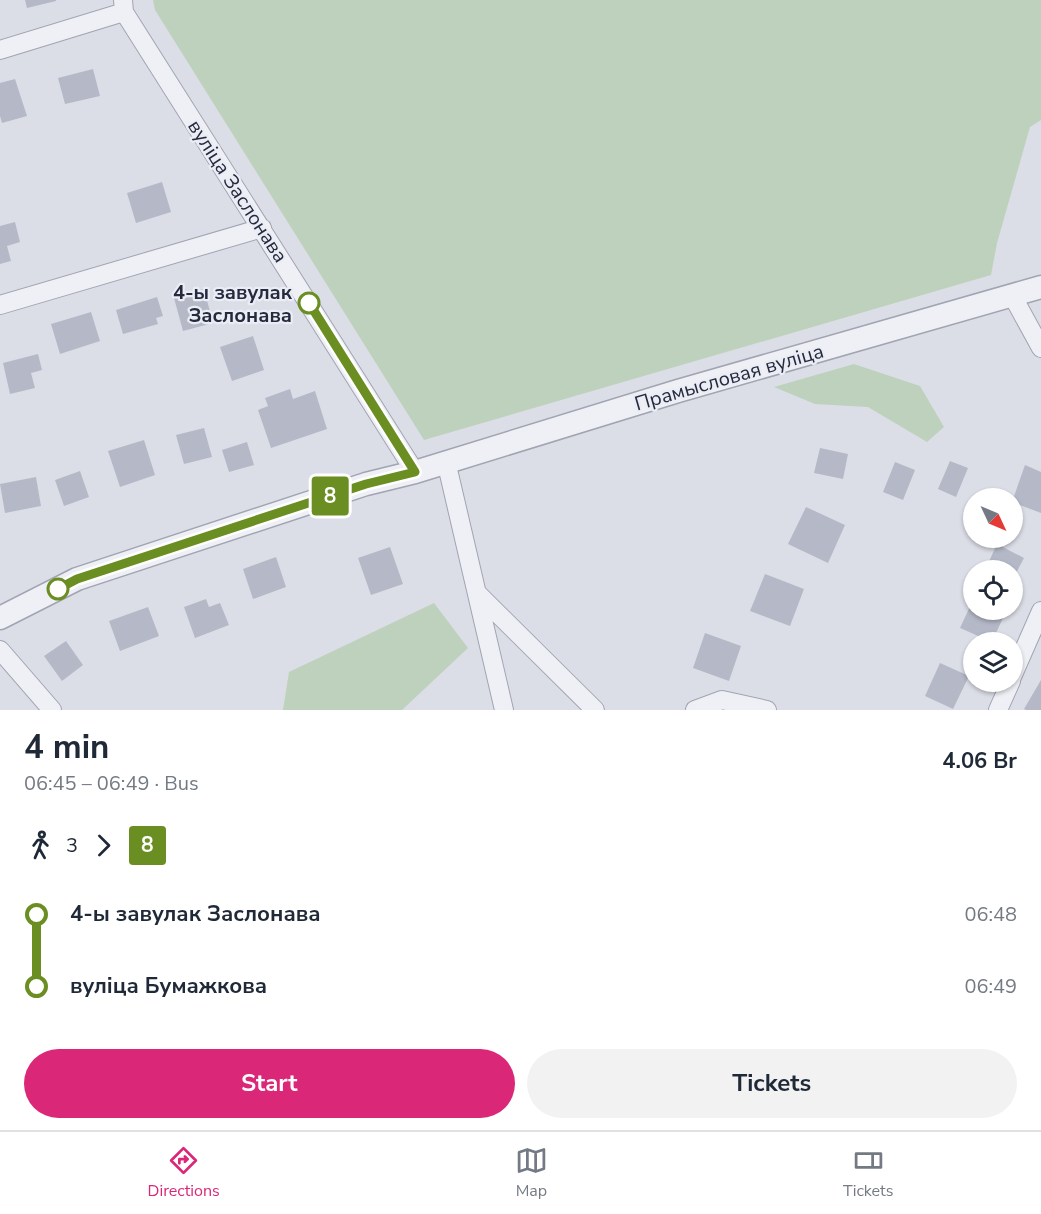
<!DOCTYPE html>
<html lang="en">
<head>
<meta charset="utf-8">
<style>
  body { margin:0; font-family:"Nunito Sans",sans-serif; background:#f2f2f3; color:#1f2937; height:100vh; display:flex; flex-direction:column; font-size:22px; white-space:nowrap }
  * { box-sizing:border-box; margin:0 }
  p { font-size:20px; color:#747a83 }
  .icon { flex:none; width:33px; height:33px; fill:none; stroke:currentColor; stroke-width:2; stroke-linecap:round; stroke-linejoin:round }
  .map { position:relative; height:710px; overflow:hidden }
  .panel { display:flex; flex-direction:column; background:#fff; flex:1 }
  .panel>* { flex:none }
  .badge { padding:0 12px; border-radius:4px; font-size:21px; line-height:39px }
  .needle { width:39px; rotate:134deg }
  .tools { position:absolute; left:963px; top:488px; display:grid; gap:12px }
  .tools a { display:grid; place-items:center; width:60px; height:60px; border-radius:50%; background:#fff; box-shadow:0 2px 4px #0004; font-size:30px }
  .map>.badge { position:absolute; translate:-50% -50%; box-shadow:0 0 0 3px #fff }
  .legs { display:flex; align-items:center; gap:9px; height:66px; padding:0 24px; font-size:20px }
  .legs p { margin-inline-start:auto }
  .overview { display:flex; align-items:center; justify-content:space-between; height:102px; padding:0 24px }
  h1 { font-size:33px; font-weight:700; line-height:45px }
  .button { display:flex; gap:12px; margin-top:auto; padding:12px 24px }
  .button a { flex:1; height:69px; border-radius:36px; background:#db2777; color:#fff; font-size:24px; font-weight:700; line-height:69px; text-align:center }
  .button a+a { background:#f2f2f3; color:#1f2937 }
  ul { padding:0 24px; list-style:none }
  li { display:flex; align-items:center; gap:21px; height:72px; font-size:22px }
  li i { display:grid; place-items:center; width:9px; height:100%; margin:0 8px; background:currentColor }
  li i::after { content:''; width:15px; height:15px; margin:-8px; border:4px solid; border-radius:50%; background:#fff }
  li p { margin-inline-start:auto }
  li:first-child i { background:linear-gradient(#0000 50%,currentColor 0) }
  li:last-child i { background:linear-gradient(currentColor 50%,#0000 0) }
  .menu { display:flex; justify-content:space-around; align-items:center; height:84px; border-top:2px solid #e0e1e3; background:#fff; font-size:16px; color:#747a83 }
  .menu a { display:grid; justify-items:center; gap:3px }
  .menu .selected { color:#db2777 }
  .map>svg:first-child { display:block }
</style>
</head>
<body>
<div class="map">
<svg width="1041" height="710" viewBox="0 0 1041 710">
  <rect width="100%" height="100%" fill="#dbdee7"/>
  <path fill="#bed1bc" d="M153,0H1041V120L1030,127L997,243L991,275L424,440L155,10Z
    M854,364L920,386L944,427L927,442L868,407L815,404L774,387Z
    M434,603L468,648L402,710H283L289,672Z"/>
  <path fill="#b5b9c7" d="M25,0H56V1L27,8Z
    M93,69L100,96L65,104L58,78Z
    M15,79L27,116L2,123L0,116V83Z
    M162,182L171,212L136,223L127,193Z
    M15,222L20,242L7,246L11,261L0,264V226Z
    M204,289L213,323L183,331L174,298Z
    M157,297L163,316L156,318L158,324L123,334L116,310Z
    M91,312L100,341L60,354L51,324Z
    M253,336L264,370L232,381L220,347Z
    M38,354L42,370L31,373L35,388L10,394L3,363Z
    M290,389L293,399L315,391L327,429L271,448L258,410L268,406L265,398Z
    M204,428L212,457L184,464L176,435Z
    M144,440L155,475L120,487L108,451Z
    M247,442L254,465L229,472L222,450Z
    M820,448L848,454L843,479L814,473Z
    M950,461L968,468L956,497L938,489Z
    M895,462L915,470L903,500L883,492Z
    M1025,465L1041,472V513L1012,502Z
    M80,471L89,497L64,506L55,480Z
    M36,477L41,506L5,513L0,484Z
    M806,507L845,525L828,563L788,544Z
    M997,544L1024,558L1012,581V570H985Z
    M390,547L403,584L371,595L358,558Z
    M276,557L286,587L253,599L243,569Z
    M765,574L804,589L790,626L750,611Z
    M974,598V609H1007L992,642L960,628Z
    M206,599L209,607L220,603L229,625L195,638L184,607Z
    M148,607L159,636L120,651L109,621Z
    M705,633L741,646L729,681L693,668Z
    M66,641L83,665L62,681L44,656Z
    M940,663L969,676L953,709L925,696Z
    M1041,680V710H1026L1024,709Z"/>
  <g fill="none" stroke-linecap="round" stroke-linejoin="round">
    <defs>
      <path id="minor" d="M123,0L124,12L415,472
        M0,50L124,12
        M1012,295L1041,348
        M0,305L262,228
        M446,461L504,710
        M477,593L595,710
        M0,650L52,710
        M1012,677L1041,611
        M695,710L722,700L767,710
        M998,710L1011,681"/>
      <path id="tertiary" d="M0,618L77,579L366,484L415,472L678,391L1041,287"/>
    </defs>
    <use href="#minor" stroke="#a1a4b1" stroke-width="20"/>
    <use href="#tertiary" stroke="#a1a4b1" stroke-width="25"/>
    <use href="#minor" stroke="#eef0f5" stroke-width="18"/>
    <use href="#tertiary" stroke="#eef0f5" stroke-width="22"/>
  </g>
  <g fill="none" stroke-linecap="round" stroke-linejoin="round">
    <defs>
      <path id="line-1" d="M58,589L77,579L366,484L415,472L309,303"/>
    </defs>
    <use href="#line-1" stroke="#fff" stroke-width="14"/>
    <use href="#line-1" stroke="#6b8e23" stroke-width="9"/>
  </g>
  <g fill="#fff" stroke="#6b8e23" stroke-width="3">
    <circle cx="309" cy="303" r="10"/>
    <circle cx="58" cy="589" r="10"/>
  </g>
  <g text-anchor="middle" stroke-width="4.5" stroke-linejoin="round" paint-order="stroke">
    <g font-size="20" fill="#252a3e" stroke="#ebedf5">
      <text transform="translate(238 191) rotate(57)" y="7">вуліца Заслонава</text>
      <text transform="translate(729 377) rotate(-16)" y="7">Прамысловая вуліца</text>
    </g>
    <g font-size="20" font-weight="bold" fill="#252a3e" stroke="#ebedf5" text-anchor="end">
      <text x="292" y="299">4-ы завулак<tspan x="292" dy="23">Заслонава</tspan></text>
    </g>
  </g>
</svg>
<div class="tools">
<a><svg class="needle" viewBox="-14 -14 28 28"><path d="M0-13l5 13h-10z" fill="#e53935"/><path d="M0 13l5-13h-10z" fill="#747a83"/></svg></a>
<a><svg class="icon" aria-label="locate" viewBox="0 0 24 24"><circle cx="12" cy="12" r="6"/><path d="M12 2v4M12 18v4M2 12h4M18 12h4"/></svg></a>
<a><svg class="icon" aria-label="layers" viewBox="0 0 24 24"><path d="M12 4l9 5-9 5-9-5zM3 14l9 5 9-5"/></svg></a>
</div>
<b class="badge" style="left:330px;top:496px;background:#6b8e23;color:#fff">8</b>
</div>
<section class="panel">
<div class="overview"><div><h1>4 min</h1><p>06:45 – 06:49 · Bus</p></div><b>4.06 Br</b></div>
<div class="legs"><svg class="icon" aria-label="walk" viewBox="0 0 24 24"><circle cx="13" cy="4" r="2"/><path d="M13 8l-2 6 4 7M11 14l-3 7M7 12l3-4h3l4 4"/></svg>3<svg class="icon" aria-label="forward" viewBox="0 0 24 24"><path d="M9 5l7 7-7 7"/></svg><b class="badge" style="background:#6b8e23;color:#fff">8</b></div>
<ul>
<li><i style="color:#6b8e23"></i><b>4-ы завулак Заслонава</b><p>06:48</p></li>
<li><i style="color:#6b8e23"></i><b>вуліца Бумажкова</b><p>06:49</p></li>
</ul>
<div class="button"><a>Start</a><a>Tickets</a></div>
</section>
<nav class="menu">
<a class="selected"><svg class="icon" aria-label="directions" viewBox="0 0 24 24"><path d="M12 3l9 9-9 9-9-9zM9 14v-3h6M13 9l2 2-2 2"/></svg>Directions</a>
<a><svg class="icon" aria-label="map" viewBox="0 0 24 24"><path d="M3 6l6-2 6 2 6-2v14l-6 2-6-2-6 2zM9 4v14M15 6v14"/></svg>Map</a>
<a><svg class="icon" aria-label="tickets" viewBox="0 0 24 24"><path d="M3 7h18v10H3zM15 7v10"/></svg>Tickets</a>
</nav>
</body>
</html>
